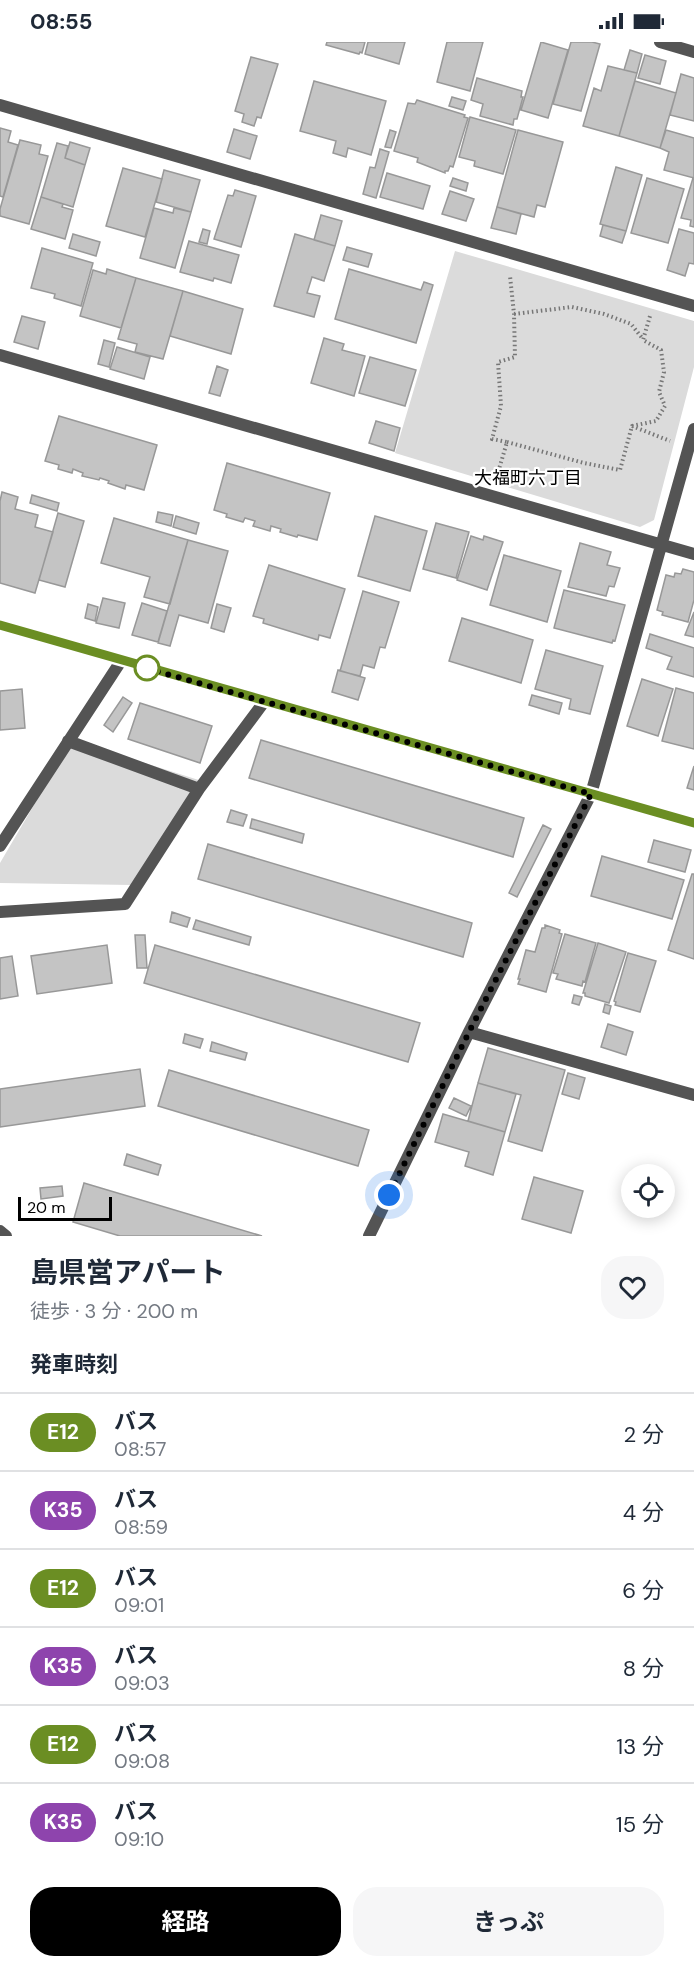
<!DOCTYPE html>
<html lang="ja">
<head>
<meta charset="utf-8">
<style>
  body { margin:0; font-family:"DM Sans","Noto Sans JP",sans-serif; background:#f6f6f7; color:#1f2937; height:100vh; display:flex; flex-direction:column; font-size:22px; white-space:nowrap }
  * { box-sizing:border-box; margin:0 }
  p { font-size:20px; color:#747a83 }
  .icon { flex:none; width:33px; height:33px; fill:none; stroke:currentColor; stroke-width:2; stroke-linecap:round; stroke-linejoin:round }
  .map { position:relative; height:1194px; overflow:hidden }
  .sheet { display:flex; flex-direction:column; background:#fff; flex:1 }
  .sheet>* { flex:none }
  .badge { padding:0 12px; border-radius:20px; font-size:21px; line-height:39px }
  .buttons { position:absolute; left:621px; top:1122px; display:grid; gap:12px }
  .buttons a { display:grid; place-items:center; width:54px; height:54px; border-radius:50%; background:#fff; box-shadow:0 3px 15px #0003; font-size:30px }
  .scale { position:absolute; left:18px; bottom:15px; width:94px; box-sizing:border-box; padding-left:6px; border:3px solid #000; border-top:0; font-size:16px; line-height:21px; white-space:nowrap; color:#000; -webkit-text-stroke:4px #fff; paint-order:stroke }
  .you { position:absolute; width:30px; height:30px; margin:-15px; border:4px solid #fff; border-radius:50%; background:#1a73e8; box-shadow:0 0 0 9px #1a73e833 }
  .map>.badge { position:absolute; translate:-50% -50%; box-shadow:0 0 0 3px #fff }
  h2 { padding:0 30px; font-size:22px; line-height:54px }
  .round { display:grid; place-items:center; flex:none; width:63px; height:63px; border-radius:24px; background:#f6f6f7 }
  .summary { display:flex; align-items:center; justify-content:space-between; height:102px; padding:0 30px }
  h1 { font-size:28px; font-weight:700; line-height:45px }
  .button { display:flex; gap:12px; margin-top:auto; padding:12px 30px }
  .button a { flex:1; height:69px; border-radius:24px; background:#000; color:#fff; font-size:24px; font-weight:700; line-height:69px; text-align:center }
  .button a+a { background:#f6f6f7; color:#1f2937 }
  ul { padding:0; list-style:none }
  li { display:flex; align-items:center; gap:18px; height:78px; padding:0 30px; border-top:2px solid #e0e1e3 }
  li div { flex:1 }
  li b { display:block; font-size:22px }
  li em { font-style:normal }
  li .badge { min-width:66px; font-weight:700; text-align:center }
  .status { display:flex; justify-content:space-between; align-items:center; height:42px; padding:0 30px; background:#fff; direction:ltr }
  .status svg { height:16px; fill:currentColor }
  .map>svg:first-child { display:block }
</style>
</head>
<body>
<div class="status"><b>08:55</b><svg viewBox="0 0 49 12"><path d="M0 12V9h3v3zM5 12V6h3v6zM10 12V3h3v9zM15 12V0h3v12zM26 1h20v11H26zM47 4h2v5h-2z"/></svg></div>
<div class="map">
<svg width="694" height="1194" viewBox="0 0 694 1194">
  <rect width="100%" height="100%" fill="#fff"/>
  <path fill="#dbdbdb" d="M455,209L694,279V325L654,478L640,485L395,411Z
    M72,698L205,740L132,843L0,841V821Z"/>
  <path fill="#c4c4c4" stroke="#989898" stroke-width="1.5" d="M327,0H365L362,11L360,10L359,12L326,3Z
    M368,0H405L399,22L365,12Z
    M447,0H483L470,49L437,40Z
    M541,0L568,8L548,76L521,68Z
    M571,0H592L600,2L581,69L553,62Z
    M630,8L642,12L637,31L624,28Z
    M645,13L666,19L660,42L638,36Z
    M251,15L278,22L261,76L257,75L254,84L242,80L244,72L235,69Z
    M608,24L637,31L619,94L583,84L594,46L601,49Z
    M681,32L694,36V79L670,73Z
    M477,36L522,49L521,55H523L517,77H514L513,83L480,74L483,62L471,58Z
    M314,39L386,59L371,113L348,106L346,115L333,111L336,99L300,89Z
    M635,39L676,51L660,106L619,94Z
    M452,55L466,59L463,68L449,64Z
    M417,58L465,73L464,75L468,76L453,125L450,124L448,129H445V131L417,120L418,116L394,109L408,61L415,62Z
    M470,75L516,88L503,132L474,124L475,119L459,115Z
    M0,86L11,89L8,100L18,103L3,155L0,154Z
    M234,87L257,94L250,117L227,110Z
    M390,88L396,90L391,106L385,105Z
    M518,88L563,100L545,165L537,163L534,175L497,165Z
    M666,88L694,96V136L664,128L669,110L660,106Z
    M20,98L41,103L39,112L48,114L29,182L0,174V167Z
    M70,100L90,106L85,123L65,116Z
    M57,101L68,104L65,116L85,123L73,165L41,155Z
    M380,107L389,110L376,156L363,152L370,125L375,126Z
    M616,125L642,133L626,189L600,182Z
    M123,126L162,137L145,195L106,184Z
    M164,128L200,138L191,170L156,160Z
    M387,131L430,144L423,167L380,155Z
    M453,136L468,141L466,149L450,144Z
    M647,136L684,147L668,201L631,191Z
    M693,136L694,137V185L690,184L691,178L681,176Z
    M235,148L256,154L241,205L214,197L228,153L233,154Z
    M450,149L474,157L466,179L442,172Z
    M41,155L63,162L62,165L73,168L65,197L31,187Z
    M497,165L521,172L516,192L491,186Z
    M154,166L173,171L174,166L191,170L175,226L140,216Z
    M321,173L342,179L335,204L314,198Z
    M603,183L626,189L622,201L600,194Z
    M203,187L210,189L207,202L199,200Z
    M679,187L694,191V222L689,221L685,234L667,228Z
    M73,192L100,200L96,214L69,206Z
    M295,192L335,204L324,239L312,235L307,251L320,254L314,275L274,264Z
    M189,199L239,213L231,241L214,236L213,239L180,230Z
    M347,205L372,212L368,225L343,218Z
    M42,206L93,221L81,264L54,256L55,252L31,246Z
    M107,227L136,236L121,286L80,274L93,228L106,232Z
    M349,227L421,248L424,240L433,243L416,301L335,277Z
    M136,236L183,249L163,317L135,310L137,302L118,297Z
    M183,249L243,267L231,312L170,294Z
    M22,274L45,280L38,307L14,300Z
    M324,296L344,302L342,308L365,314L354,354L311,341Z
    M104,298L115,301L109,325L98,322Z
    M117,305L150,315L144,337L110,327Z
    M370,315L416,328L405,364L359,351Z
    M217,324L228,328L220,354L209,351Z
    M59,374L157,403L144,448L126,443L125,447L108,441L109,439L100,436L99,438L82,434L83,431L73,427L72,431L58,427L59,423L45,419Z
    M376,379L400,386L394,409L369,401Z
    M227,421L330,451L317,498L298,493L297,495L280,490L281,487L271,484L270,489L253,484L255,479L245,476L243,480L226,475L227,472L214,468Z
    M2,450L18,455L15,467L38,473L35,485L53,490L35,551L0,541V459Z
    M32,453L59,461L57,469L30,461Z
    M158,470L173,473L171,484L156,480Z
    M58,471L84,479L65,545L39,538Z
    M176,474L199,481L196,492L173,485Z
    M375,474L427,489L410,549L358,534Z
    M114,476L188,498L170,562L144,555L150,535L101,521Z
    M436,481L469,490L456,536L423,527Z
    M471,494L483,498L484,494L503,500L487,548L457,538Z
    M188,498L228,509L208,581L179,573L170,604L158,601Z
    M580,501L611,510L607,523L620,526L614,545L609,544L606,554L568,545Z
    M504,513L561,529L547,580L490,563Z
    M269,523L345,547L330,596L319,593L318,598L263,581L264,577L253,574Z
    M683,527L694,530V558L688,580L662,573L663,570L657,568L666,533L674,535L675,531L681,532Z
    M564,548L625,563L615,599L613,598L612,601L554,586Z
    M363,549L399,560L385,606L380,605L374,626L363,623L360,634L340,629Z
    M103,556L125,561L119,586L96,581Z
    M142,561L167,569L158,600L132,593Z
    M88,562L98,565L95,579L85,576Z
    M217,562L231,566L224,590L211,586Z
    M694,570V595L685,593Z
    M462,576L533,598L521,641L449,619Z
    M650,592L694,606V635L667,627L672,615L646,606Z
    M546,608L603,624L590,672L569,667L571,657L535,647Z
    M338,628L365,636L358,658L332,650Z
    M642,637L673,647L658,694L627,684Z
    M676,646L694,651V707L662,699Z
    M22,647L25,686L0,688V649Z
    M532,653L562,661L559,672L529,663Z
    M123,655L132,661L113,690L104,683Z
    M140,661L212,684L200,721L128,697Z
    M261,698L524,776L513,815L249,736Z
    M694,724V748L687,746Z
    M231,768L247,773L243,784L227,780Z
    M252,777L304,792L302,801L250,786Z
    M543,783L551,787L517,855L509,851Z
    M654,798L691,808L685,830L648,820Z
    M208,802L472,881L463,915L198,837Z
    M602,814L684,838L672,877L591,854Z
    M692,832H694V917L668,908Z
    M172,870L190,876L187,885L170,880Z
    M196,878L251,895L249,903L193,887Z
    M545,883L560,888L559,891L562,892L546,950L518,942L520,937H518L526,908L535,910L542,886H545Z
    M565,892L596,901L585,940L583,939L582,944L556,937L558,932L553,931Z
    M135,893H145L147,926H137Z
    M598,901L626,910L609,961L585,954V951H583Z
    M107,903L112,941L37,952L31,914Z
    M155,903L420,981L408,1020L144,941Z
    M628,911L656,919L640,970L615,963L616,960L614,959Z
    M12,914L18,954L0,957V916Z
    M574,953L582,955L579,963L572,961Z
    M605,962L611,964L609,972L603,970Z
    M608,982L633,990L626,1013L601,1005Z
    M185,992L203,997L200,1006L183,1001Z
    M212,1000L247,1011L245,1018L210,1009Z
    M488,1006L565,1028L542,1109L508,1099L521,1053L478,1041Z
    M140,1027L145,1064L0,1085V1047Z
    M169,1028L369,1088L358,1124L158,1064Z
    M568,1031L585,1036L579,1057L562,1052Z
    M478,1041L516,1052L505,1090L468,1079Z
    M454,1056L471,1064L466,1074L449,1066Z
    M443,1072L505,1090L493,1133L465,1124L469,1110L435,1100Z
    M127,1112L161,1123L158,1133L124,1123Z
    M534,1135L583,1149L571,1191L522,1177Z
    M84,1141L262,1194H120L73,1180Z
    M62,1144L63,1154L41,1157L40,1146Z"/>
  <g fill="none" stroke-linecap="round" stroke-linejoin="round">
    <path stroke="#767676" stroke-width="4" stroke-dasharray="1.5 3" stroke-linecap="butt" d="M514,272L572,265L604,272L631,282L643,297
      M632,384L656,379L665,364L659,350L664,330L661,308L643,298L650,274
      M507,400L584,421L620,428L632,384L670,399
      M497,434L507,400L492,397L501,364L498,320L515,315L514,272L510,234"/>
    <path stroke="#545454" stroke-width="12" d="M660,0L694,10
      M0,63L694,264
      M0,313L694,512
      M68,699L199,747L264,660
      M0,804L121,619
      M0,870L125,862L199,747
      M469,990L694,1053
      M0,1189L6,1194
      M369,1194L469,990L591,752L694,387"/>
    <path stroke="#212121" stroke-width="12" d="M0,583L694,781"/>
  </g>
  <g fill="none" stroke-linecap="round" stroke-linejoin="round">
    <defs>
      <path id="line" d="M0,583L694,781"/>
    </defs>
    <use href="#line" stroke="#fff" stroke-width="14"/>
    <use href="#line" stroke="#6b8e23" stroke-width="9"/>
    <path stroke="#000" stroke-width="6" stroke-dasharray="0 10.8" d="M147,626L142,625L591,752L469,990L389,1153"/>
  </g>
  <circle fill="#fff" stroke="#6b8e23" stroke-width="3" cx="147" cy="626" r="12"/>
  <g text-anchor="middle" stroke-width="4.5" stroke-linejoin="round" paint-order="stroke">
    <g font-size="18" fill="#000" stroke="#fff">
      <text x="528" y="442">大福町六丁目</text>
    </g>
  </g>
</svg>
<div class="buttons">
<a><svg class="icon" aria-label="locate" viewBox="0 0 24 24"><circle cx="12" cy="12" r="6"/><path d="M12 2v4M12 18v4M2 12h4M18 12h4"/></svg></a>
</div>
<div class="scale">20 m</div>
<div class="you" style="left:389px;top:1153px"></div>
</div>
<section class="sheet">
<div class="summary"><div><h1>島県営アパート</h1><p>徒歩 · 3 分 · 200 m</p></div><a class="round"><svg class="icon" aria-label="heart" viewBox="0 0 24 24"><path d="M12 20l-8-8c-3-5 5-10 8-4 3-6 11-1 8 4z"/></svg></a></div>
<h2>発車時刻</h2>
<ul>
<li><span class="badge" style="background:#6b8e23;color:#fff">E12</span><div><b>バス</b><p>08:57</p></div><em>2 分</em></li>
<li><span class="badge" style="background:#8e44ad;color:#fff">K35</span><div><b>バス</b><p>08:59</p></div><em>4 分</em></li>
<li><span class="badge" style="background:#6b8e23;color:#fff">E12</span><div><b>バス</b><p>09:01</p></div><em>6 分</em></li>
<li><span class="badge" style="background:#8e44ad;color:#fff">K35</span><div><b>バス</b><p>09:03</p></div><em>8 分</em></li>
<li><span class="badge" style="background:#6b8e23;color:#fff">E12</span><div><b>バス</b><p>09:08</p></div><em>13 分</em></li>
<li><span class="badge" style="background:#8e44ad;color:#fff">K35</span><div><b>バス</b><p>09:10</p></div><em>15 分</em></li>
</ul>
<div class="button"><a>経路</a><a>きっぷ</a></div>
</section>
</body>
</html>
